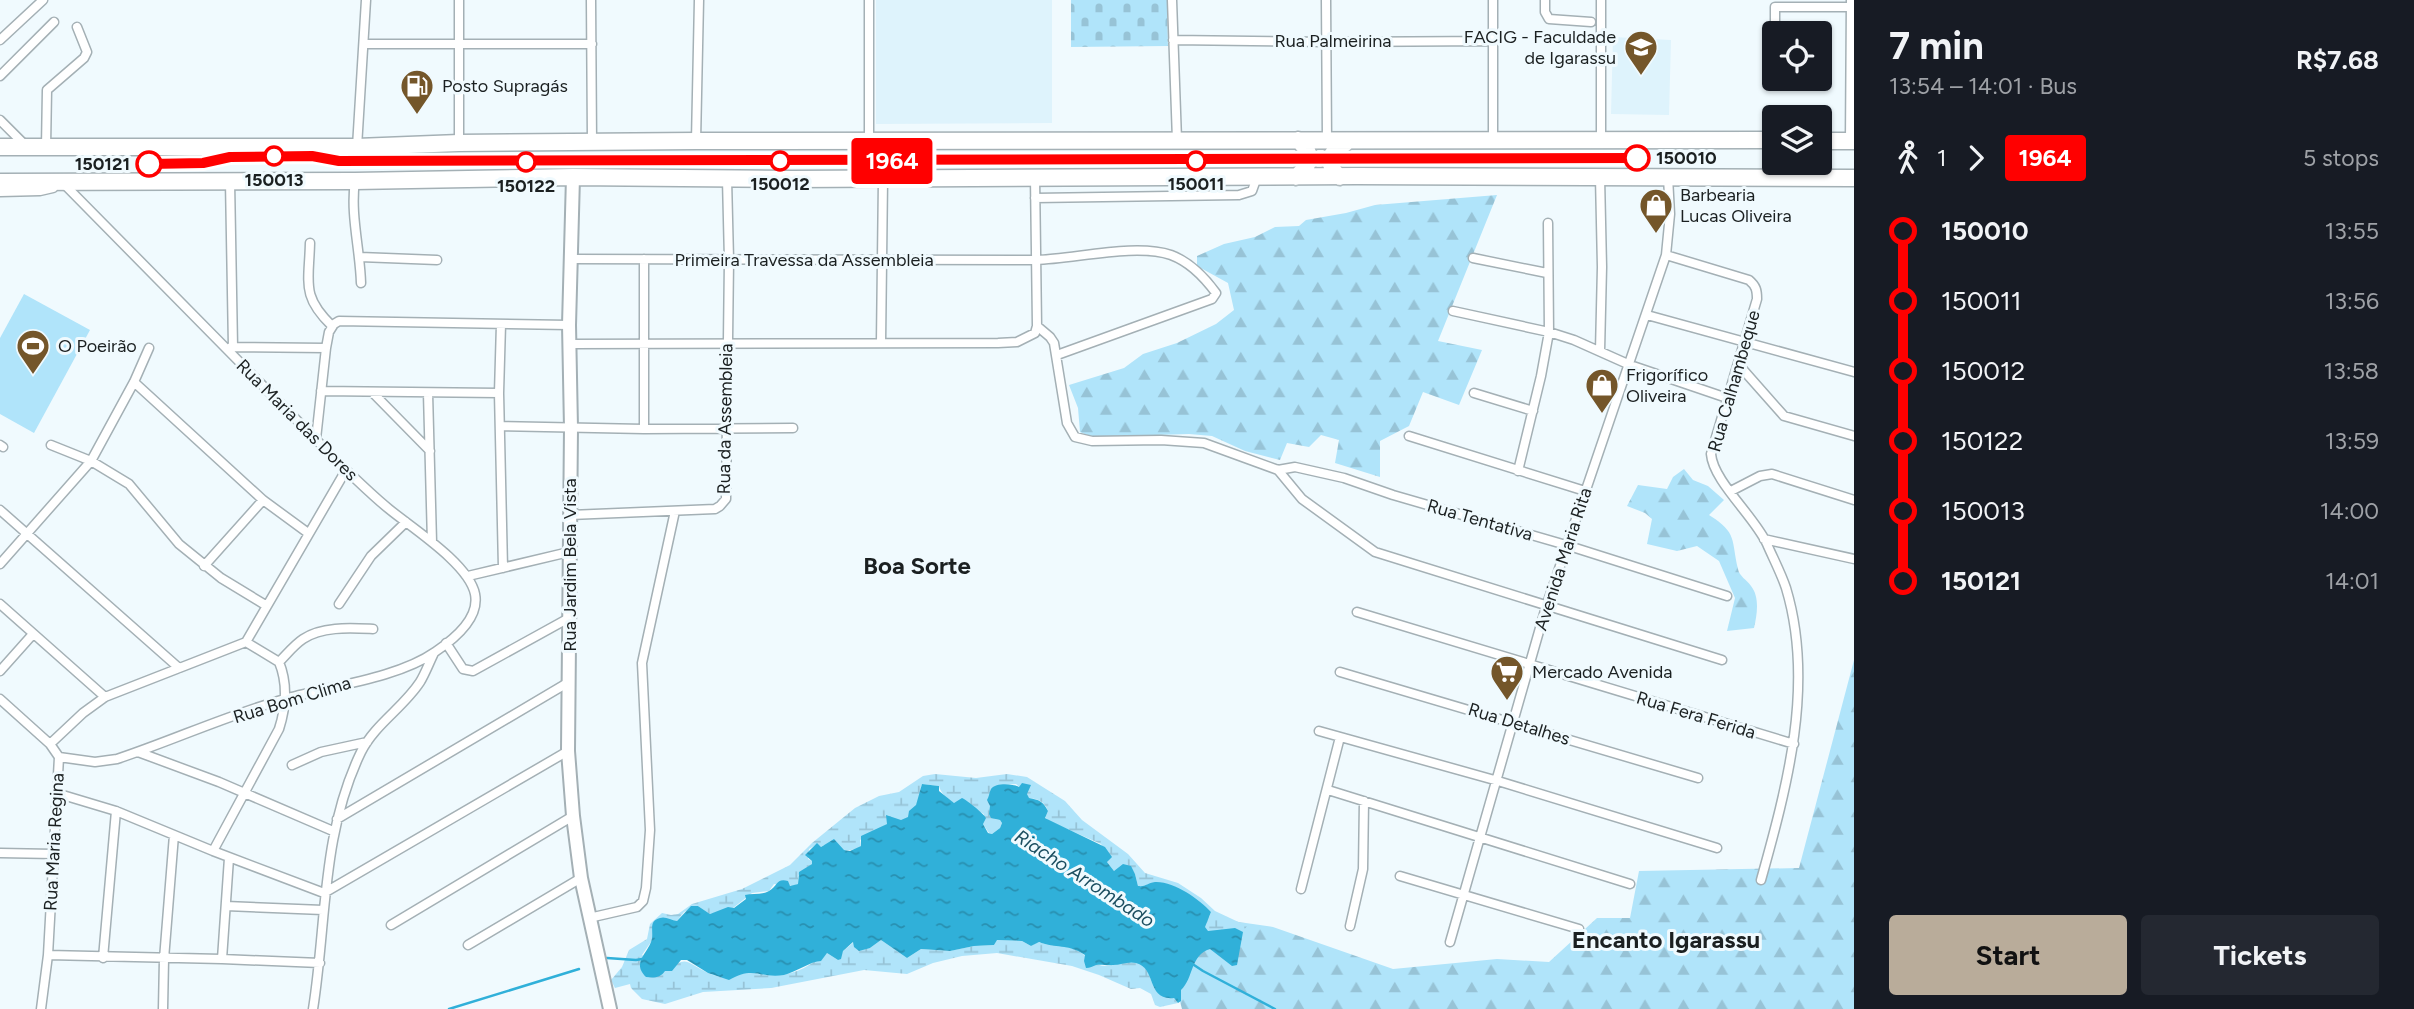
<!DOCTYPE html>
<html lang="en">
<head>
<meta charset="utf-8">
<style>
  body { margin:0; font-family:Figtree,sans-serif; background:#242831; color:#f1f3f6; height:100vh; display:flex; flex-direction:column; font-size:26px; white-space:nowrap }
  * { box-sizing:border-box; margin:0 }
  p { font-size:23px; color:#9ea1a6 }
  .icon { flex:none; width:38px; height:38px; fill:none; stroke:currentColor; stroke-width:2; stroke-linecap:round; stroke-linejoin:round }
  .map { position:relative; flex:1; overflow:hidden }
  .sheet { display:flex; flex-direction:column; background:#171b24; width:560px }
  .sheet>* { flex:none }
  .badge { padding:0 14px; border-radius:5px; font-size:24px; line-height:46px }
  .fabs { position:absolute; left:1762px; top:21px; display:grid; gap:14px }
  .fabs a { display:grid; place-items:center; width:70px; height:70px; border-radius:7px; background:#171b24; box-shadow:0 2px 5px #0004; font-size:35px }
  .map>.badge { position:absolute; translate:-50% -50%; box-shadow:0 0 0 4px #fff }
  .legs { display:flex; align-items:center; gap:10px; height:77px; padding:0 35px; font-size:23px }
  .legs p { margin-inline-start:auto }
  .summary { display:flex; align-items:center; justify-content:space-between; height:119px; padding:0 35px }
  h1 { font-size:38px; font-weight:700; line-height:52px }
  .button { display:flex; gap:14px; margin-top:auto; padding:14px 35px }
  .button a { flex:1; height:80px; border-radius:7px; background:#b9ac9a; color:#111; font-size:28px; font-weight:700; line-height:80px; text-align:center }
  .button a+a { background:#242831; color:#f1f3f6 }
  ul { padding:0 35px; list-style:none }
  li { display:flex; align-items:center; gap:24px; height:70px; font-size:26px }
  li i { display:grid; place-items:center; width:10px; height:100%; margin:0 9px; background:currentColor }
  li i::after { content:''; width:18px; height:18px; margin:-9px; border:5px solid; border-radius:50%; background:#171b24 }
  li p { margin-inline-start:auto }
  li:first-child i { background:linear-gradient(#0000 50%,currentColor 0) }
  li:last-child i { background:linear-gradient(currentColor 50%,#0000 0) }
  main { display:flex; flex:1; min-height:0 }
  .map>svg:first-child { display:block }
</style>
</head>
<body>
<main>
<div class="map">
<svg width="1854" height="1009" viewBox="0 0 1854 1009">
  <defs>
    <pattern id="forest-firs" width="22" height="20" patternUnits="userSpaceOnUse" patternTransform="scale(1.75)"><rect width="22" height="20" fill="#b0e4fa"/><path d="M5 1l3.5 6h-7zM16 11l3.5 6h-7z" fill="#97c3d6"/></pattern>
    <pattern id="wetland-marsh" width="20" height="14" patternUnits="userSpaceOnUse" patternTransform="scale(1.75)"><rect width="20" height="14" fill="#b0e4fa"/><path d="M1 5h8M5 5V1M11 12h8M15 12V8" fill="none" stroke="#97c3d6"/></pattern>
    <pattern id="cemetery-stones" width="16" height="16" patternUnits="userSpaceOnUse" patternTransform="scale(1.75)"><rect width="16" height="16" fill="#b0e4fa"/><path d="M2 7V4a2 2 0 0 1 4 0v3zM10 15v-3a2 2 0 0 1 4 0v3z" fill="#97c3d6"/></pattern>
    <pattern id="water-ripples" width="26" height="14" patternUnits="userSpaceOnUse" patternTransform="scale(1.75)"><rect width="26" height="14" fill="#30b0d9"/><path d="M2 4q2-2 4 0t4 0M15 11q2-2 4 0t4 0" fill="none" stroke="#288fb0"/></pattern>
  </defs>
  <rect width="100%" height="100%" fill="#f0fafe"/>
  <path fill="#def3fc" d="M876,0H1052V123L876,124Z
    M1613,37L1671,40L1669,115L1611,114Z"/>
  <path fill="url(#forest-firs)" d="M1497,195L1438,341L1482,350L1459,405L1423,392L1409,426L1380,441V477L1335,463L1339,440L1321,435L1309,447L1287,443L1280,460L1245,451L1212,436L1189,434L1092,437L1080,432L1078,408L1069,385L1124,368L1143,354L1177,343L1216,324L1234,310L1228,283L1197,266V256L1224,244L1255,237L1275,227L1299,226L1306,220L1346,213L1375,205Z
    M1684,469L1693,480L1708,486L1724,500L1709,515C1738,533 1731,540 1738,569C1739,576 1747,580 1751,586C1760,597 1757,615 1754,628L1727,631L1735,598L1719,561L1697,546L1677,551L1647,544L1652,519L1645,513L1627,506L1638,485L1667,489L1673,477Z
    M1854,660V1009H1182L1178,994L1204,917L1273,927L1393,969L1497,959L1549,962L1597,918H1630L1639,871L1799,868Z"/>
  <path fill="url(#wetland-marsh)" d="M935,774L976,778L1007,774L1027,777L1065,801L1082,820L1128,854L1145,873L1178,883L1201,898L1215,911L1247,926L1243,932L1235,928L1208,931L1205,928L1211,912L1208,909L1172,886L1149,884L1145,887L1138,886L1135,874L1130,866L1114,871L1107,862L1110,858L1101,844L1049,821L1045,817L1048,811C1044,801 1039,799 1028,798L1027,794L1016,784L1000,785L990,793V810L995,819L1000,820L1002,823L1000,828L992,834L989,833L983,824L984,814L959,801L954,803C948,800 940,792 939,786L922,784C921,793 915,817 904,820C902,821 895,819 892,818L887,824L860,840L861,846C850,854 837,849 824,845L821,847L817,844L809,849L808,859L812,861V864L798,875V884L793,886L774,884L769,891L752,893L733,908L710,914L698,906L684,912L677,921L669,920L654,934L653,939L642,955L665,971C688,956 684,961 706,972C713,976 722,977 729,979C750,967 755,976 777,975C796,975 812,964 827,953L838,960L843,951L854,942L870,948L881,940L907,958L921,949L949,951L974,946L994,945L996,940L1022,941L1031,946L1038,942C1051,947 1063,944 1076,950C1084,953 1090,962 1099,965C1112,969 1125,959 1137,963C1158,970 1144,997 1174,998L1178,1003L1160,1007L1155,1005L1151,994L1140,988L1131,989L1099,975L1072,966L997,953L962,956L933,963L907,974L864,970L771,988L703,992L665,1004L642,999L631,988L630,984L615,988L611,980L622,967L629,950L647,939L650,924L662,913L671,915L678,914L692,904L742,889L790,865L812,843L855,808L879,796L899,792L923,776Z"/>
  <path fill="url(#cemetery-stones)" d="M1071,0H1167L1168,46L1071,47Z"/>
  <path fill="#b0e4fa" d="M24,294L90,330L34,433L0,414V338Z"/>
  <path fill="url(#water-ripples)" d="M1022,783L1031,785L1027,794L1029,798C1039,800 1043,801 1048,811L1045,818L1049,820L1105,847L1112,857L1107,862L1114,871L1123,864L1131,866L1135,874L1138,886C1146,887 1147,883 1155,882C1174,881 1199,899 1211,912L1205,927L1208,931L1235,928L1243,932L1237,965L1232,966L1210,949C1190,955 1194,978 1181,990V1001L1178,1003L1174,998C1146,1001 1157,968 1136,963C1128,961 1121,965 1113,965C1108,966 1101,964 1096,965C1093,966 1090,968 1086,968L1084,961L1085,955C1067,943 1056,949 1039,942L1031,946L1022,941L997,940L994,945L974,946L950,951L921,949L907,958L881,940L870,948L859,951L854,947L853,942L843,951L841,959L838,960L827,953L821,961C811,961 796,972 784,975C760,979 754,965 729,980L708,973L687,960H681L672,971H665C660,978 654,978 646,977C632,963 646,955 651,942C655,933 647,921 660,918C665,916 671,920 677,921L691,906H698L710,914L728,907L734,908L746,899L745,895C752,893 763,895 769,891C778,886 776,878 788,881L790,886L798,884L799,872L812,864V861L805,855L817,843L821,847L834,839L844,850L850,851L861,846V836L887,824L886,815L901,820L908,817L909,811L916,805L922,784L939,786V791L954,803L962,798C967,800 984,814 986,818L983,824L988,833L992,834L1000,828L1002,823L1000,820L991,818L989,814L990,806L987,800C989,797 989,793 991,789C996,782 1014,784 1019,787Z"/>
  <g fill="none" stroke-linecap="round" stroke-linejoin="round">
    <path stroke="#30b0d9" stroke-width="2.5" d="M607,958L636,960L642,959
      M1191,963L1203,971L1275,1009
      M449,1009L579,969"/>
    <defs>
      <path id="street" d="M459,0V143
        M591,0L592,142
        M1172,0L1177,140
        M1326,0L1327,140
        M1493,0V141
        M1545,0V12L1549,19L1591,22
        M1775,33V7H1854
        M0,40L43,0
        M1173,40L1326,42L1494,41
        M364,44H592
        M0,76L54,22
        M0,120L25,145
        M1601,140V0
        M696,141L699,0
        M869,141V0
        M1850,141L1851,0
        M46,147L47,90L84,58L87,52L77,27
        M357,147L366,0
        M230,181L233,347
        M355,181C350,214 360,249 361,283
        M0,192L40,191L53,188
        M1035,198L1239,195L1252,191L1257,177
        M310,243C309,283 301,296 332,326
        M1666,255L1749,280C1756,286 1757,290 1757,299L1711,454C1713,481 1755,517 1767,544C1773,558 1781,573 1786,588C1815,684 1787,787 1761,880
        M360,257L437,260
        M1473,258L1547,273
        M571,259L1036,260C1075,259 1135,243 1171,255C1190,262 1205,278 1216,293L1212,299L1057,355
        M644,259V429
        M1453,311L1549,332L1574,340L1630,365L1727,398
        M1647,315L1854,372
        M501,324L499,393L503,568
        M1037,326L1050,337L1054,343L1067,423L1075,437L1092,441L1161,440L1204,443L1278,470
        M881,343L883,179
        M570,344L998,343L1017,342L1035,333L1037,326L1035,177
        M231,347L326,348
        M1600,351L1602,267L1600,177
        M1738,364L1784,416L1854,436
        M134,382L263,500L308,533
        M321,391L499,393
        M372,392L430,451
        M428,393L432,542
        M1474,393L1533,411
        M500,426L644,429L793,428
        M1409,436L1585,491
        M316,439L326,348L329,332L334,324L339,321L569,325
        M0,445L3,447
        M51,445L91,461L129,484L179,544L221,578L267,606
        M1278,470L1302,499L1375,552L1722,660
        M1278,470L1295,467L1344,478L1393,495L1566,545L1727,596
        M1518,471L1541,376L1549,332L1548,223
        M1731,491L1760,476L1772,474L1854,500
        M0,510L179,668
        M570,515L715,509L720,506L726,499L729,260L727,179
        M1764,539L1854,559
        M0,564L91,461L134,382L149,348
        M204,566L263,500
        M468,576L569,552
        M0,604L105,697
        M339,604L371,556L406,522
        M1357,612L1794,744
        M246,642L346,470
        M446,643L463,669L473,671L569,618
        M279,662C287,654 294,645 303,639C322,626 351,628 373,629
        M0,671L33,634
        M1340,672L1698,778
        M0,699L50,744L59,757L48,955L41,1009
        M1319,731L1498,781L1717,848
        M50,744L83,713L105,697L246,642
        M138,752L219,782L333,831
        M59,757L95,762L117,759C174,740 230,714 288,698C331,686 398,678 435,652C453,640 480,619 475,594C469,564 412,528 389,509C374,497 360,483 346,470L63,183
        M292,765L321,752L367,742
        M1328,790L1630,884
        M56,793L116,811L213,851L324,893L568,751
        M337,819L569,682
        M213,851L279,729C286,707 288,684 279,662L246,642
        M0,853L54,854
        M1400,876L1579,929
        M1301,889L1340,737
        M226,906L323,910
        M589,918L637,907L643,901L646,888L650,830L642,663L675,511
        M391,925L573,816
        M1350,926L1363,869L1364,801
        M1450,942L1546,607L1666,255L1670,214L1668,177
        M468,945L581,878
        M48,955L222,959L320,963
        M103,958L116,811
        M222,959L229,858
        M163,1009L164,959L174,835
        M313,1009C327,921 321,835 361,752C375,724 403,708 420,682C425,674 429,663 434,653"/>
      <path id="secondary" d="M573,177L569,325L571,428L568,751L573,816L581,878L610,1009"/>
      <path id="highway" d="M1820,141H1854
        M0,147H357L459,143L696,141L1774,140
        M1296,177C1312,164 1314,154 1298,140
        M1340,177L1334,172L1329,159L1336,150L1348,141
        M0,182L355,181L573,177L792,179L1357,176L1854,178"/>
    </defs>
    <use href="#street" stroke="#a4b0b5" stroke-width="11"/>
    <use href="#secondary" stroke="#a4b0b5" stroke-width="16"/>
    <use href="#highway" stroke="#a4b0b5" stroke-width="19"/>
    <use href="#street" stroke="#fff" stroke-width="8"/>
    <use href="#secondary" stroke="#fff" stroke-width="12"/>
    <use href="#highway" stroke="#fff" stroke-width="16"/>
  </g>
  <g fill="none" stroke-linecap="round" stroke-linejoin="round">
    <defs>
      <path id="line-1" d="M149,164L203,163L230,157L312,156L339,161L1637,158"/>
    </defs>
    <use href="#line-1" stroke="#fff" stroke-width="16"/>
    <use href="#line-1" stroke="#f00" stroke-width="10"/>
  </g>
  <defs>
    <symbol id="university-pin" viewBox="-11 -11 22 30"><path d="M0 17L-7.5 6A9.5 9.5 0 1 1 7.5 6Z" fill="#74562a" stroke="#f0fafe"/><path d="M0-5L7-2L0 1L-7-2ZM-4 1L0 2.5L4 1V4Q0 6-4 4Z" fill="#fff"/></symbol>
    <symbol id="fuel-pin" viewBox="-11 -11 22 30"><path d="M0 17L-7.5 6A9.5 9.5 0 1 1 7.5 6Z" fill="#74562a" stroke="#f0fafe"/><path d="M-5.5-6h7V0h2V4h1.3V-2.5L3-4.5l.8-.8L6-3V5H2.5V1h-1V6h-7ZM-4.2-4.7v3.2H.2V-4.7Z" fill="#fff"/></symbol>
    <symbol id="shop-pin" viewBox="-11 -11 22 30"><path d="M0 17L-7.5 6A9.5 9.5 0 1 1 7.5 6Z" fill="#74562a" stroke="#f0fafe"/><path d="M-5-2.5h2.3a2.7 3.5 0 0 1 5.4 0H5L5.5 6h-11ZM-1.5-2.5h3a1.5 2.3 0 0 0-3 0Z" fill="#fff"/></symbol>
    <symbol id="stadium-pin" viewBox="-11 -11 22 30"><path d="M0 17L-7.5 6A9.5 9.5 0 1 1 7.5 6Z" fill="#74562a" stroke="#f0fafe"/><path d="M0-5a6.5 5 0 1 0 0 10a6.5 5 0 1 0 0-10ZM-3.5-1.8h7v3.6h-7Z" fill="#fff"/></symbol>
    <symbol id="supermarket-pin" viewBox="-11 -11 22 30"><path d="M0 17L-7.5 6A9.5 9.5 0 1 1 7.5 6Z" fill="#74562a" stroke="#f0fafe"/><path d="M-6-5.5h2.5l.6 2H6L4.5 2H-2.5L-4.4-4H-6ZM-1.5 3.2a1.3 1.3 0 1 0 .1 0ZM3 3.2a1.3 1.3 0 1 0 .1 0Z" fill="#fff"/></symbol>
  </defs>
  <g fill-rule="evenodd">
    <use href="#university-pin" x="1622" y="28" width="38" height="52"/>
    <use href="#fuel-pin" x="398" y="67" width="38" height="52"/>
    <use href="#shop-pin" x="1637" y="186" width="38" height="52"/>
    <use href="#stadium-pin" x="14" y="327" width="38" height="52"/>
    <use href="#shop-pin" x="1583" y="366" width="38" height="52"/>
    <use href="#supermarket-pin" x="1488" y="653" width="38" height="52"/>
  </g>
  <g fill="#fff" stroke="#f00" stroke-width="3.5">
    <circle cx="274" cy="156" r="9"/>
    <circle cx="1637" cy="158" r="12"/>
    <circle cx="780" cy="161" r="9"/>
    <circle cx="1196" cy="161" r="9"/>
    <circle cx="526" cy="162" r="9"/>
    <circle cx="149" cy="164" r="12"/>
  </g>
  <g text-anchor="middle" stroke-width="6" stroke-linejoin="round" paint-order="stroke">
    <g font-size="18" fill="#1b2021" stroke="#f0fafe" text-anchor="start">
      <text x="1616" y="43" text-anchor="end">FACIG - Faculdade<tspan x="1616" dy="21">de Igarassu</tspan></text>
      <text x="442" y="92">Posto Supragás</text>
      <text x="1680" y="201">Barbearia<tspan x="1680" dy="21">Lucas Oliveira</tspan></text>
      <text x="58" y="352">O Poeirão</text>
      <text x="1626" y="381">Frigorífico<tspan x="1626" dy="21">Oliveira</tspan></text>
      <text x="1532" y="678">Mercado Avenida</text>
    </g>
    <g font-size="18" fill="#1b2021" stroke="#f0fafe">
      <text x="1333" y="47">Rua Palmeirina</text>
      <text x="804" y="266">Primeira Travessa da Assembleia</text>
      <text transform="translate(1734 381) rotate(-74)" y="6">Rua Calhambeque</text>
      <text transform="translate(725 419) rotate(-89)" y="6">Rua da Assembleia</text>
      <text transform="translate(297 420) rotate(45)" y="6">Rua Maria das Dores</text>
      <text transform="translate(1480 520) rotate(16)" y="6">Rua Tentativa</text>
      <text transform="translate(1563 559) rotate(-72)" y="6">Avenida Maria Rita</text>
      <text transform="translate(570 565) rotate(-90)" y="6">Rua Jardim Bela Vista</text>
      <text transform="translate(292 700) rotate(-17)" y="6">Rua Bom Clima</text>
      <text transform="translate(1696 715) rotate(17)" y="6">Rua Fera Ferida</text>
      <text transform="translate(1519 724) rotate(17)" y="6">Rua Detalhes</text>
      <text transform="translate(54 842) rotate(-87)" y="6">Rua Maria Regina</text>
    </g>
    <g font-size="18" font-weight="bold" fill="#1b2021" stroke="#f0fafe">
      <text x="1656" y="164" text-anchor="start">150010</text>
      <text x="130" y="170" text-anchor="end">150121</text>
      <text x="274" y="186">150013</text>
      <text x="780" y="190">150012</text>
      <text x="1196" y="190">150011</text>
      <text x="526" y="192">150122</text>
    </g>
    <g font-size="19" font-style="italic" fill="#1b4e60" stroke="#f0fafe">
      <text transform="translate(1085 878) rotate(33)" y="7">Riacho Arrombado</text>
    </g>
    <g font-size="24" font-weight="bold" fill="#1b2021" stroke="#f0fafe">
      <text x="917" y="574">Boa Sorte</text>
      <text x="1666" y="948">Encanto Igarassu</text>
    </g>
  </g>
</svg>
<div class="fabs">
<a><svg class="icon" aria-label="locate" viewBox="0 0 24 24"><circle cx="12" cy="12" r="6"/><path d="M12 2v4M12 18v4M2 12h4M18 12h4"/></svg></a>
<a><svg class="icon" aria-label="layers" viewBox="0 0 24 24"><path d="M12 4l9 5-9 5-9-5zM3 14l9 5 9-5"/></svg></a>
</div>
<b class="badge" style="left:892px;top:161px;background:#f00;color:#fff">1964</b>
</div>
<section class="sheet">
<div class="summary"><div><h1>7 min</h1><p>13:54 – 14:01 · Bus</p></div><b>R$7.68</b></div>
<div class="legs"><svg class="icon" aria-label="walk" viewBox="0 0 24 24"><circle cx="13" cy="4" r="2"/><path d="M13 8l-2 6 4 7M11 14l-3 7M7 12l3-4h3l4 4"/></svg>1<svg class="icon" aria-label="forward" viewBox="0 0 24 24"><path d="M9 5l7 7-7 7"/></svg><b class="badge" style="background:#f00;color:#fff">1964</b><p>5 stops</p></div>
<ul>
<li><i style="color:#f00"></i><b>150010</b><p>13:55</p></li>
<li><i style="color:#f00"></i><span>150011</span><p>13:56</p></li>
<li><i style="color:#f00"></i><span>150012</span><p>13:58</p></li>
<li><i style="color:#f00"></i><span>150122</span><p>13:59</p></li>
<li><i style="color:#f00"></i><span>150013</span><p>14:00</p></li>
<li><i style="color:#f00"></i><b>150121</b><p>14:01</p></li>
</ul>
<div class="button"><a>Start</a><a>Tickets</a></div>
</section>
</main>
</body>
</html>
